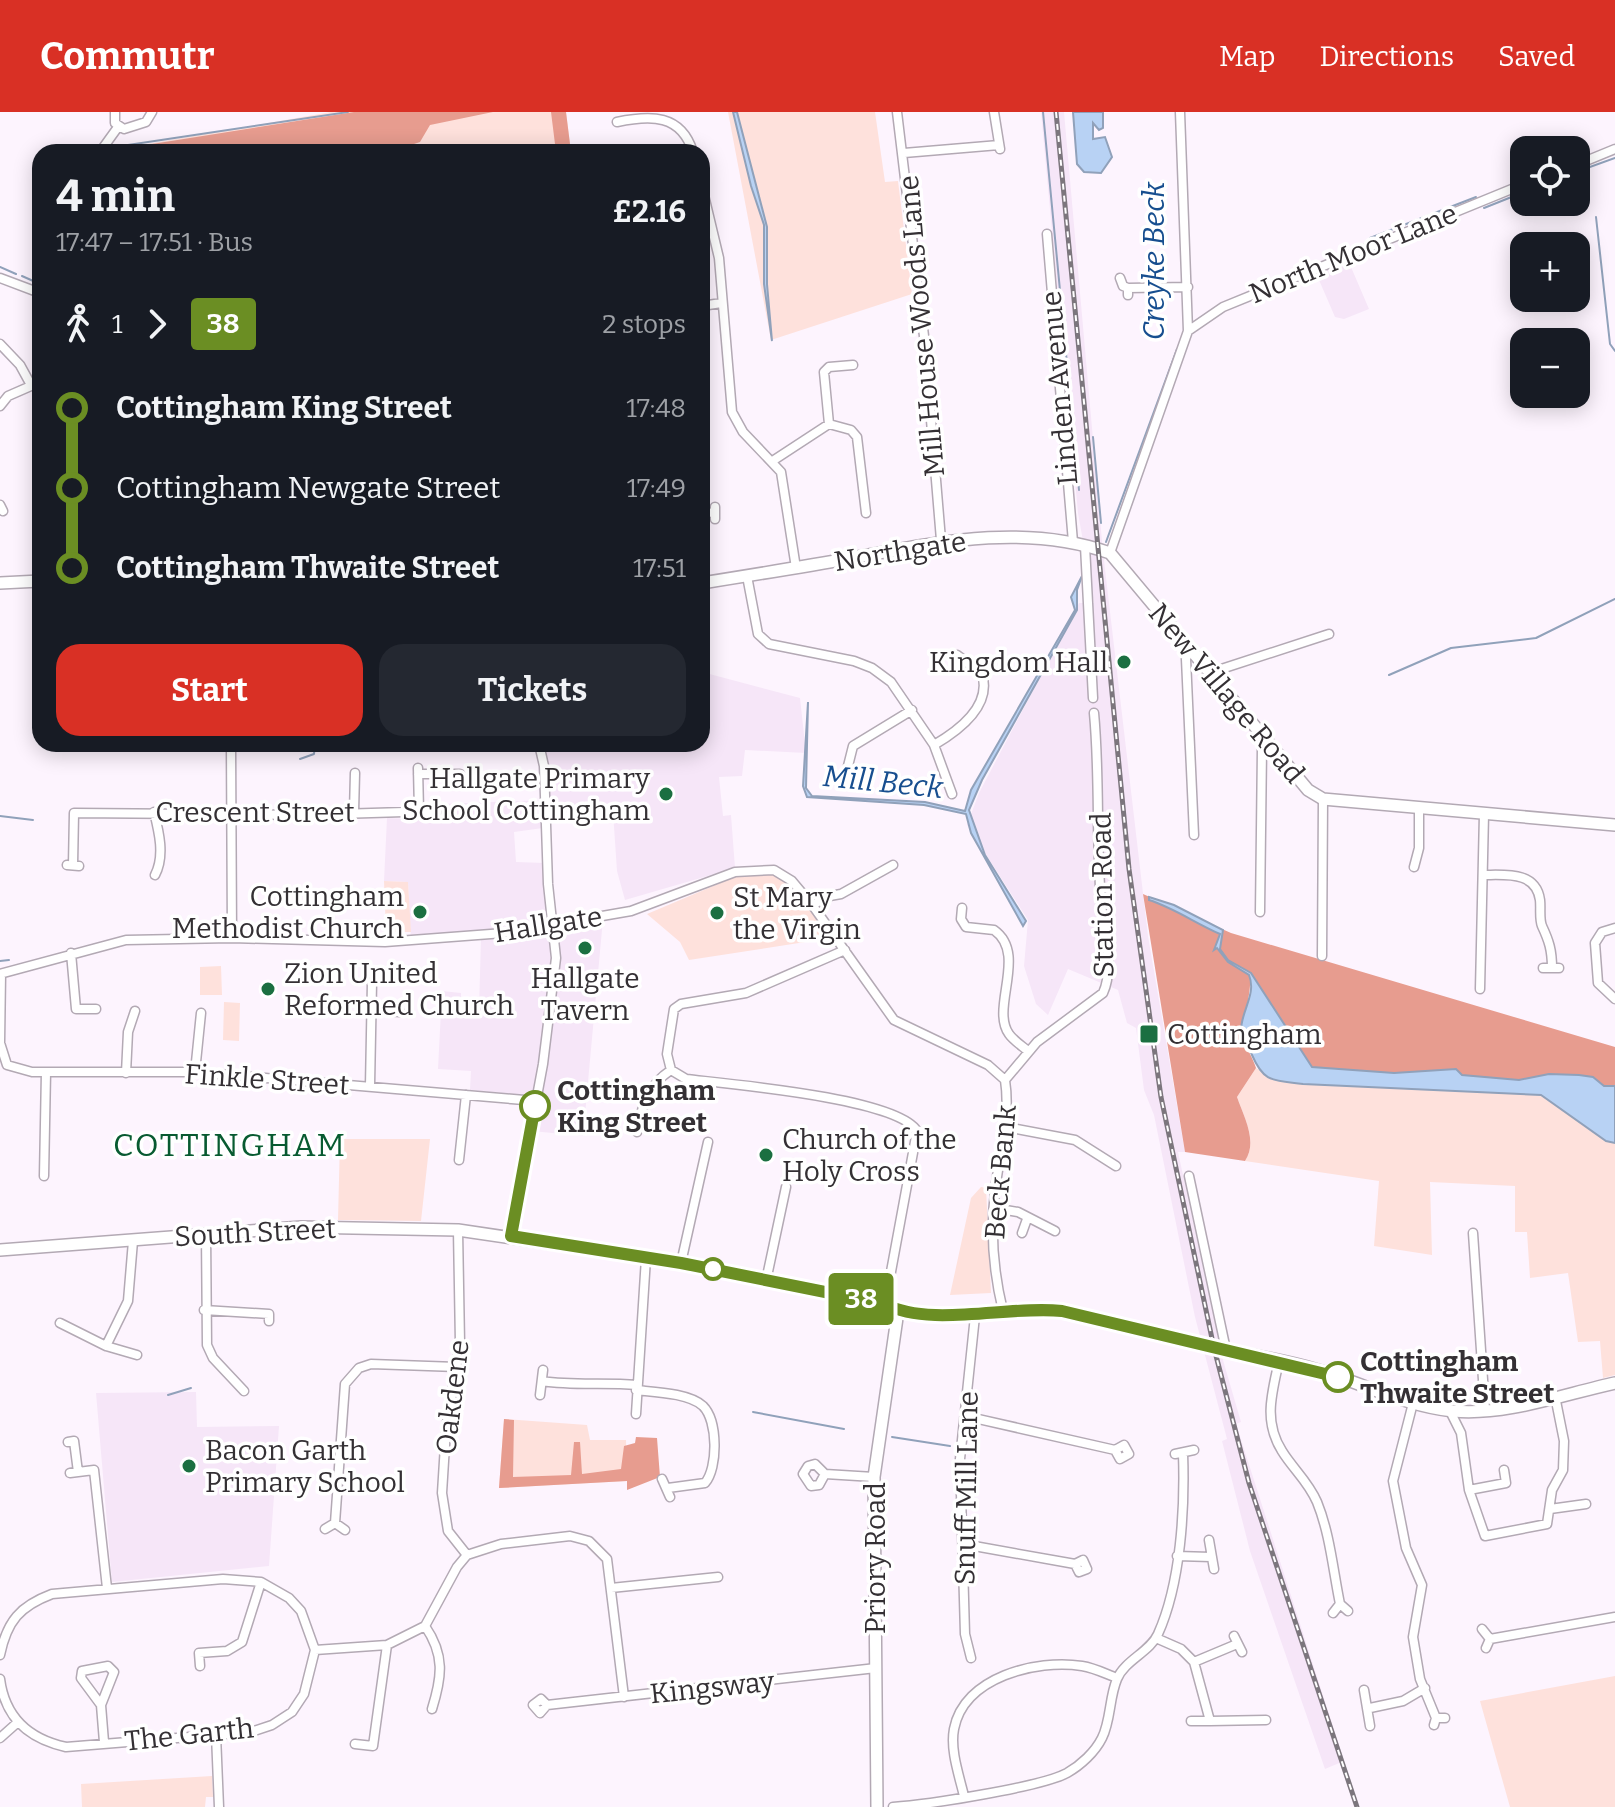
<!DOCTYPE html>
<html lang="en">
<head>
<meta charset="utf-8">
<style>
  body { margin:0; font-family:Bitter,serif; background:#242831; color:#f1f3f6; height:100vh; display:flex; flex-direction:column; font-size:30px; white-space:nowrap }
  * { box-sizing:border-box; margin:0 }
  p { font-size:26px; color:#9ea1a6 }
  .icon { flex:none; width:44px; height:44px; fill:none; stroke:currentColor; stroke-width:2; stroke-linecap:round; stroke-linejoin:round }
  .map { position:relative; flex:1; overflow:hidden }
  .side { position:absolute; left:32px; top:32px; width:678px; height:608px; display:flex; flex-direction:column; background:#171b24; border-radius:24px; box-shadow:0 4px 20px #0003 }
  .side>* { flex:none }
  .badge { padding:0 16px; border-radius:6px; font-size:28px; line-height:52px }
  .fabs { position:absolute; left:1510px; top:24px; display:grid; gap:16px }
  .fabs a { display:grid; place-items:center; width:80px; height:80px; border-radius:16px; background:#171b24; box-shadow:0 4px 20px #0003; font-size:40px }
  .map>.badge { position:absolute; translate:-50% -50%; box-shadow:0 0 0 4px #fff }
  .legs { display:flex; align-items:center; gap:12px; height:88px; padding:0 24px; font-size:26px }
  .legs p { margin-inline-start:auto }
  .headline { display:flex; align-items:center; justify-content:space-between; height:136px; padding:0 24px }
  h1 { font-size:44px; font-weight:700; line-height:60px }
  .primary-button { display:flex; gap:16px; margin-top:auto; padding:16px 24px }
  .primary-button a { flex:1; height:92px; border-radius:24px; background:#d93025; color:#fff; font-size:32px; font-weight:700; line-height:92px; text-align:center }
  .primary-button a+a { background:#242831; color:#f1f3f6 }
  ul { padding:0 24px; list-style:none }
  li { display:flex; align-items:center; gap:28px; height:80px; font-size:30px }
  li i { display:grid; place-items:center; width:12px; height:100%; margin:0 10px; background:currentColor }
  li i::after { content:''; width:20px; height:20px; margin:-10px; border:6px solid; border-radius:50%; background:#171b24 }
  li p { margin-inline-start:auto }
  li:first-child i { background:linear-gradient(#0000 50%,currentColor 0) }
  li:last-child i { background:linear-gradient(currentColor 50%,#0000 0) }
  header { display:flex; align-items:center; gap:48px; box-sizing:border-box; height:112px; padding:0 40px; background:#d93025; color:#fff }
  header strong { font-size:38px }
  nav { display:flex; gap:44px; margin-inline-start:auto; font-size:28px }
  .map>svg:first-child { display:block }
</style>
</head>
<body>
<header>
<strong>Commutr</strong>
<nav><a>Map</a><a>Directions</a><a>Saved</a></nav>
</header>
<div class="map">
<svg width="1615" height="1695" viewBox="0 0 1615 1695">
  <rect width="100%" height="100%" fill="#fdf4fe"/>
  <path fill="#f6e6f8" d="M1041,0H1064L1103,440L1148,824L1185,1040H1178L1223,1248L1241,1310L1236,1312L1344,1649L1325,1657L1250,1439L1222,1329L1227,1327L1195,1205L1154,1003L1144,978L1136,916L1127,911L1118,878L1068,857L1048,903L1036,892L1024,854L1028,808L967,713L979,681L1079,491H1094L1078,401Z
    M1348,148L1369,197L1344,207L1335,205L1316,161Z
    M702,560L800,586L806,641L745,638L742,664L719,665L723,704L731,703L735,756L625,788L617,759L613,700L543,701V716L514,720L516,750L545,751L551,816L603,807L583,1024L532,1019L536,984L470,978L471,959L438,957L442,879L461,881V897L479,898L481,826L444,831L411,829L408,770L384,769L387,706L442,708V692L543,688L541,632H702Z
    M196,1280L197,1315L279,1314L269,1454L112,1470L96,1281Z"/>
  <path fill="#fee1dc" d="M331,0H566L571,40H102Z
    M728,0H875L885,70L898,69L912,182L771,228Z
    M774,762L790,773L831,826L689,848L680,830L647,802L737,764Z
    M384,769L408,770L411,820H386Z
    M221,854L222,883H200V855Z
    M224,890L240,891L239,929L223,928Z
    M1256,956L1277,969L1303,972L1541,983L1606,1029L1615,1031V1263L1603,1266L1600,1229L1578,1230L1568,1161L1530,1166L1527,1120H1515V1074L1430,1070L1432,1143L1374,1134L1379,1069L1245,1049C1258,1030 1244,1005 1237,985Z
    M340,1027H430L421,1109L338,1108Z
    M981,1075L986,1076L991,1181L950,1183L971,1086Z
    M504,1307L587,1313L590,1328H626L627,1369L499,1376Z
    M1615,1564V1695H1510L1480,1589Z
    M212,1664L213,1685H206L205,1695H82L81,1672Z"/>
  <path fill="#e79c8f" d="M354,0H493L430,13L420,30L402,36L102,40Z
    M551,0H566L571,40H556Z
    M1143,782L1231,821L1615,935V974H1604L1593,965L1549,962L1519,968L1462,963L1452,957L1394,961L1312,955L1250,862C1252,884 1242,903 1244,926C1246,936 1253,946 1256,956L1237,985C1244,1005 1258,1030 1245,1049L1185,1040Z
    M504,1307L514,1308L513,1365L571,1363L574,1330H580L582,1362L621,1357L624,1334L635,1331L636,1325L657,1326L660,1365L627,1378V1369L499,1376Z"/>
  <path fill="#b8d2f4" stroke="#90a1ba" stroke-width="2" d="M733,0H737L767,115V172L772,229L764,172V113L751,74Z
    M1073,0H1103V16L1099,18L1093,11V27L1105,25L1112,45L1101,61L1084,60L1077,52Z
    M1082,464L1077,478V498L982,668L969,698L985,743L1026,809L1023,814L971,721L966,702L924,693L807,685L803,674L808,590L806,676L812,684L925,690L965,699L971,678L1075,498L1071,485Z
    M1149,785L1174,793L1223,818L1220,837L1228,848L1251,861L1312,955L1394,961L1456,957L1462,963L1519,968L1549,962L1579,963L1593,965L1604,974H1615V1031L1606,1029L1541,983L1303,972C1273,968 1264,971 1252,943C1249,934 1242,929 1241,920C1240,900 1257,883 1249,863L1228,850L1217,836L1214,838L1220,822C1195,811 1174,796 1149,788Z"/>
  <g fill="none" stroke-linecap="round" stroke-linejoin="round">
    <path stroke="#90a1ba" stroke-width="2" d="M1043,0L1079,378
      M108,36L348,0
      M1576,60L1615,46
      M1484,96L1524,80
      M1596,105L1610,232L1615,239
      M1370,126L1476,85
      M0,155L16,162
      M22,164L40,172
      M1093,325L1101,411
      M1106,430L1177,237
      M1389,563L1451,536L1536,526L1615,487
      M300,647L314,642L315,632
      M0,704L33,708
      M0,849L9,848
      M168,1283L191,1276
      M753,1300L844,1317
      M892,1325L950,1334"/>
    <defs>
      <path id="street" d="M115,0V11L124,17L146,10L152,0
        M897,0L924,224L941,428
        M994,0L1000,37
        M617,10C651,3 681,2 693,40
        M100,40L118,15
        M904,41L999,33
        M1576,53L1615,37
        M702,75L719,146L732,300L743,320L781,360L796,456
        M1047,122L1073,430
        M0,166L40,181
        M1120,166L1123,174L1128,176V183
        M1128,176L1188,175
        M702,194L721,191
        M1188,219L1223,195L1524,72
        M0,232L20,253L31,273
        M0,294L8,284L40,270
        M829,312L824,260L829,255L853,253
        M774,348L829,312L851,318L857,325L866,401
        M0,393L3,399
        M702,400L715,401
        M715,407V395
        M1085,434L1093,586
        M1110,441L1188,219L1180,0
        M747,464L758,522L769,532L854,549L872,556L891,570L934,633L952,682
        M702,526L703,527
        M1190,536L1186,547L1194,723
        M1209,561L1329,522
        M231,632L232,826
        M934,633C958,619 992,594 982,562L957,543
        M848,654L853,634L912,598
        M418,656L419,699
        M418,662H460
        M154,700C159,720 165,744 155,763
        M354,700L355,661
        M67,753L79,754
        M73,753L74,701L306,703L437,699
        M1414,755L1419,736V696
        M1483,763C1506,763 1536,759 1540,788C1541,796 1539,807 1542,814C1549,829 1552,838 1552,856
        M813,794L824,785L841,782L893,753
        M962,796L961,807L966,815L994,818C1028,842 990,896 1009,922C1013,928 1022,934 1028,939
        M1260,800L1262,636L1266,627
        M1615,816L1602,820L1595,831L1598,871L1615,887
        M71,841L76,897H96
        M1322,844L1323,687
        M1543,856H1559
        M0,862L126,828L232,826L385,830L504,821L631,799L735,760L774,758L792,769L813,794L894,908L988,953L1005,968
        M1480,877L1484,702
        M371,898L400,900
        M0,931L7,953L32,960H195L536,989
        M0,931L1,862
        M671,958L667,942L674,897L681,892L746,881L845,838
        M195,960L201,901
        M126,961L128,920L135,899
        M1005,968L1037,930L1103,881C1115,855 1103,819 1101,790C1096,727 1100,664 1094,601
        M370,974L372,870
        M1006,1015L1075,1028L1116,1054
        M637,1020C642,993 648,973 671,958L686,967C728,972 897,986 917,1019L885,1192
        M459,1048L466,983
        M44,1064L46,960
        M1189,1064L1226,1238
        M994,1096L1018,1100L1055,1119
        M458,1118L460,1231L446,1317L442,1381L448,1419L467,1443
        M206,1121L207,1233L213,1246L244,1279
        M1022,1121L1027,1107
        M1473,1121L1485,1297
        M511,1124L543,952L556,846L548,772L544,654L539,632
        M681,1151L708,1030
        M766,1169L786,1075
        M204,1198L269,1202V1209
        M1003,1199C993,1158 990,1121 995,1080C999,1041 1011,1007 1005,968
        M60,1211L106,1234L128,1189L133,1129
        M106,1234L137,1243
        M1279,1249C1272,1281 1263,1309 1282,1339C1293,1357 1308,1369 1317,1390C1330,1422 1333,1458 1340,1492
        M542,1269C574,1274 604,1270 637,1273
        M636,1278C654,1280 689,1281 703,1294C718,1309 718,1356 705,1371L668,1376
        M540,1283L543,1258
        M1413,1291L1393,1369L1406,1436L1422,1473L1413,1525L1420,1567L1436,1606
        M1450,1299L1461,1321L1469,1378L1485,1424L1547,1412L1552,1378L1563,1358L1564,1329L1555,1284
        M636,1302L646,1146
        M965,1304L1115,1338L1120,1347L1129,1342L1124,1333L1115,1338
        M68,1330L74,1329L78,1360
        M1175,1342L1194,1338
        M70,1361L94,1358L107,1476
        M825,1362L815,1352L808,1354L803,1362L811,1374L819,1373L825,1362L874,1365
        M662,1367L670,1385
        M1469,1378L1506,1371L1504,1358
        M1550,1397L1586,1392
        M335,1411L345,1272L359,1256L371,1252L457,1255
        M325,1417L335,1411L345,1418
        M1209,1428L1214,1457
        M963,1432L1075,1452L1079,1460L1087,1457L1083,1448L1075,1452
        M1177,1444L1211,1445
        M611,1476L718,1465
        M1333,1501L1340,1492L1348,1499
        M425,1514C445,1543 442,1565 432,1597
        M1482,1517L1490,1527L1486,1536
        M1234,1524L1242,1540
        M1156,1526L1181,1537L1194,1550L1210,1609L1266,1608
        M1490,1527L1615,1505
        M315,1538L387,1533L425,1514L457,1455L467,1443L501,1432L570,1424L589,1429L607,1447L624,1585
        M0,1543C7,1509 20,1494 52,1482L223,1467L261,1470L289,1486L301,1499L315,1538L304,1582L292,1600L272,1613L251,1620L66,1635C29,1627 5,1606 0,1567
        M971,1546L965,1522L960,1347L975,1204
        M1194,1550L1237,1532
        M200,1554L199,1541L227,1539L242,1530L261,1470
        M1364,1578L1370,1614
        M101,1593L114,1560L108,1554L82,1559L81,1566L101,1593L104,1630
        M547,1593L541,1587L533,1593L540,1601L547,1593L876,1556
        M1370,1596L1403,1589L1425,1576
        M1191,1609H1210
        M1434,1613L1436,1606H1445
        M216,1623L219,1695
        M0,1626L18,1610
        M355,1632L373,1634L387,1533
        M964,1684C959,1663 950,1638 954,1617C964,1565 1036,1547 1082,1554C1095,1556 1106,1562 1117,1566
        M893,1695C926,1693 1041,1675 1067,1661C1081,1653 1095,1640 1102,1626C1111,1608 1109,1586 1117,1567C1125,1548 1150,1540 1158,1522C1181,1471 1185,1396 1183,1341"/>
      <path id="secondary" d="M0,471L40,469
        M702,471C752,463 802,455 852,446C938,430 1025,411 1110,441L1308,678L1323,687L1615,713
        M0,1138L301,1115L458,1118L681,1151L885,1192C935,1218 1010,1189 1064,1199C1108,1207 1151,1222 1194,1232C1234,1241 1275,1245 1314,1257C1360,1270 1405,1294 1453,1299C1506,1304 1564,1282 1615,1271
        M877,1695L874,1365L898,1199"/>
    </defs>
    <use href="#street" stroke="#b3a9b4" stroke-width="11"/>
    <use href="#secondary" stroke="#b3a9b4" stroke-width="14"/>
    <use href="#street" stroke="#fff" stroke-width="8"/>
    <use href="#secondary" stroke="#fff" stroke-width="11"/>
    <defs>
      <path id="rail" d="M1056,0L1129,757L1161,985L1214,1236L1249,1371L1357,1695"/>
    </defs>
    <use href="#rail" stroke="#7c767d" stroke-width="5"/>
    <use href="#rail" stroke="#fff" stroke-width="2" stroke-dasharray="6" stroke-linecap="butt"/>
  </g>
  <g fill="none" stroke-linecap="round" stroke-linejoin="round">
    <defs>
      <path id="line-1" d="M535,994L511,1124L681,1151L885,1192C930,1216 1010,1193 1062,1199L1338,1265"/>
    </defs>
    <use href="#line-1" stroke="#fff" stroke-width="18"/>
    <use href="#line-1" stroke="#6b8e23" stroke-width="12"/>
  </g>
  <g fill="#1b6f41" stroke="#fff" stroke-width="3">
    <circle cx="1124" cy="550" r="8"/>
    <circle cx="666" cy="682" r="8"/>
    <circle cx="420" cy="800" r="8"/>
    <circle cx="717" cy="801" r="8"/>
    <circle cx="585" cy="836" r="8"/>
    <circle cx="268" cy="877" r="8"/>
    <rect x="1139" y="912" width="20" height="20" rx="4"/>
    <circle cx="766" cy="1043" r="8"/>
    <circle cx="189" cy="1354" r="8"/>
  </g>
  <g fill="#fff" stroke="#6b8e23" stroke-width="4">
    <circle cx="535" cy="994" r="14"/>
    <circle cx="713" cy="1157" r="10"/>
    <circle cx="1338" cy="1265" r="14"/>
  </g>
  <g text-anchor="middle" stroke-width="7" stroke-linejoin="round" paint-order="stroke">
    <g font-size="28" fill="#343034" stroke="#fff">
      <text transform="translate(1353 141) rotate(-22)" y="10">North Moor Lane</text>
      <text transform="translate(921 214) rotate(-95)" y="10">Mill House Woods Lane</text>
      <text transform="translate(1059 276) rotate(-95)" y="10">Linden Avenue</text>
      <text transform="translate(900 439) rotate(-9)" y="10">Northgate</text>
      <text transform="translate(1227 581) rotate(50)" y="10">New Village Road</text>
      <text x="255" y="710">Crescent Street</text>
      <text transform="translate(1102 783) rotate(-91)" y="10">Station Road</text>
      <text transform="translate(548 812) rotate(-9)" y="10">Hallgate</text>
      <text transform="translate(267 967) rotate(4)" y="10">Finkle Street</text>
      <text transform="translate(1000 1060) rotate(-85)" y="10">Beck Bank</text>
      <text transform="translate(255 1120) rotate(-3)" y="10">South Street</text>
      <text transform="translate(452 1285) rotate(-83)" y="10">Oakdene</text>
      <text transform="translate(966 1376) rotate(-89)" y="10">Snuff Mill Lane</text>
      <text transform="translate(875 1446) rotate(-90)" y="10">Priory Road</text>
      <text transform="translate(712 1575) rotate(-6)" y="10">Kingsway</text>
      <text transform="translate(189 1622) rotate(-6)" y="10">The Garth</text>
    </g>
    <g font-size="28" fill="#343034" stroke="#fff" text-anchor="start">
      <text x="1108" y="560" text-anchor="end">Kingdom Hall</text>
      <text x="650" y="676" text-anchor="end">Hallgate Primary<tspan x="650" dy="32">School Cottingham</tspan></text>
      <text x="404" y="794" text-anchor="end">Cottingham<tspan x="404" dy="32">Methodist Church</tspan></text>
      <text x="733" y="795">St Mary<tspan x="733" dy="32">the Virgin</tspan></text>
      <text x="284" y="871">Zion United<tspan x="284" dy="32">Reformed Church</tspan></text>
      <text x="585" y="876" text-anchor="middle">Hallgate<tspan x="585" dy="32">Tavern</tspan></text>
      <text x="1167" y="932">Cottingham</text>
      <text x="782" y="1037">Church of the<tspan x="782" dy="32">Holy Cross</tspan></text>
      <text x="205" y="1348">Bacon Garth<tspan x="205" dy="32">Primary School</tspan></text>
    </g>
    <g font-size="28" font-weight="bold" fill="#343034" stroke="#fff" text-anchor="start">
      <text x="557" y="988">Cottingham<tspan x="557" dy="32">King Street</tspan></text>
      <text x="1360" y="1259">Cottingham<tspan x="1360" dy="32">Thwaite Street</tspan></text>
    </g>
    <g font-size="30" font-style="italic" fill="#174e8f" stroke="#fff">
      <text transform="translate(1154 149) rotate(-90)" y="10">Creyke Beck</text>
      <text transform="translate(883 670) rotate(6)" y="10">Mill Beck</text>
    </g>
    <g font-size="32" letter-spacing="2" fill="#085b31" stroke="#fff">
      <text x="230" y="1044">COTTINGHAM</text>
    </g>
  </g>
</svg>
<div class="fabs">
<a><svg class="icon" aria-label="locate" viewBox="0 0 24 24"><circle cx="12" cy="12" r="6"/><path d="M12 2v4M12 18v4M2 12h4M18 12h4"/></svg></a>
<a>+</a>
<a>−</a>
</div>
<b class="badge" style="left:861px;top:1187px;background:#6b8e23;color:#fff">38</b>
<section class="side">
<div class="headline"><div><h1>4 min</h1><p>17:47 – 17:51 · Bus</p></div><b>£2.16</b></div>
<div class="legs"><svg class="icon" aria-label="walk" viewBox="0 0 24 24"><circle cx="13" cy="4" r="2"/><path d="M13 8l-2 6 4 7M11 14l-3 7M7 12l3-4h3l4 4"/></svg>1<svg class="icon" aria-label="forward" viewBox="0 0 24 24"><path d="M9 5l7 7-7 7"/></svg><b class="badge" style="background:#6b8e23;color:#fff">38</b><p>2 stops</p></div>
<ul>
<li><i style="color:#6b8e23"></i><b>Cottingham King Street</b><p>17:48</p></li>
<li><i style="color:#6b8e23"></i><span>Cottingham Newgate Street</span><p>17:49</p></li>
<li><i style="color:#6b8e23"></i><b>Cottingham Thwaite Street</b><p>17:51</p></li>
</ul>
<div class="primary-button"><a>Start</a><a>Tickets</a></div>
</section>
</div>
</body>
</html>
